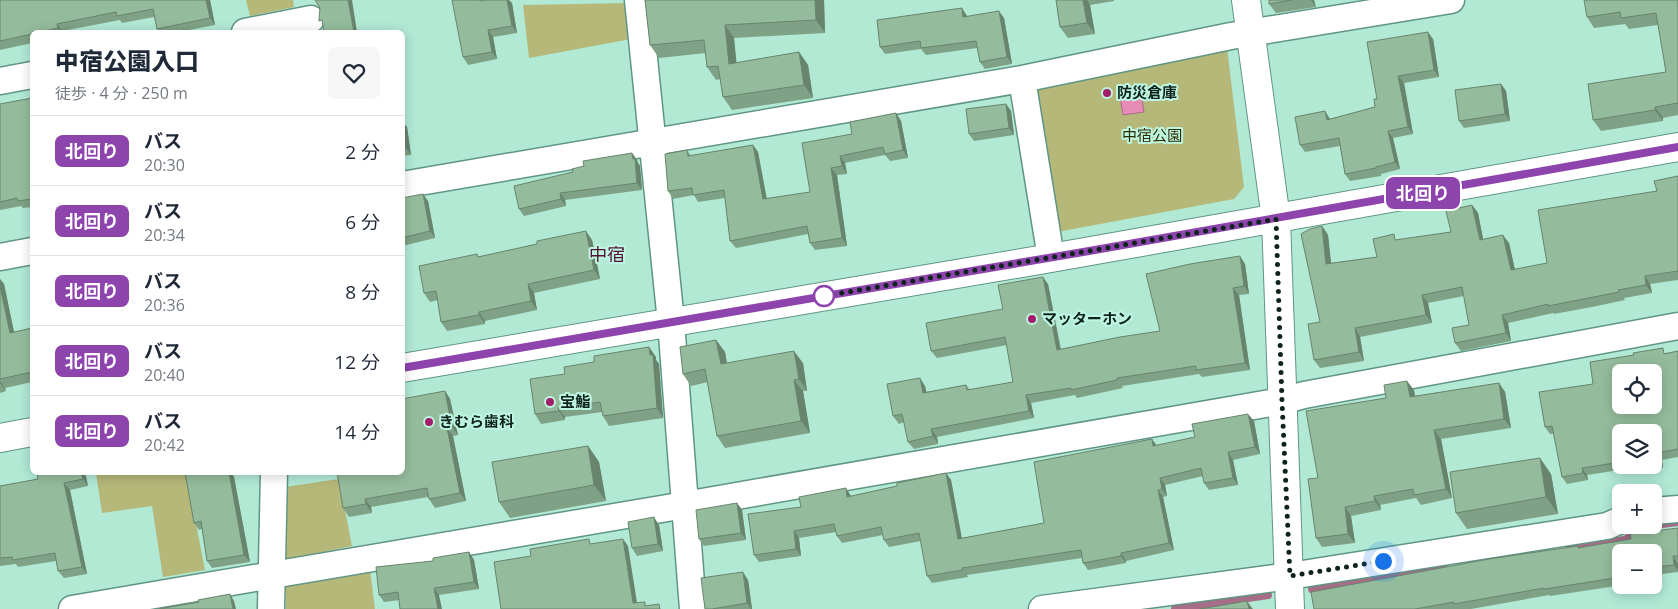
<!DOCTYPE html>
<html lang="ja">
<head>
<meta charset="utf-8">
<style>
  body { margin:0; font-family:"Open Sans","Noto Sans JP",sans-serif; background:#f6f6f7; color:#1f2937; height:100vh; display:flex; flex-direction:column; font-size:19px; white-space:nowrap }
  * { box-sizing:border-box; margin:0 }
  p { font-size:16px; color:#747a83 }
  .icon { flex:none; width:28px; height:28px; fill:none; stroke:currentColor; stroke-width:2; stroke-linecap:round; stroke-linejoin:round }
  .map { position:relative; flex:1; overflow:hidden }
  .side { position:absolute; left:30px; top:30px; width:375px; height:445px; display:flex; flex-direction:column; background:#fff; border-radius:8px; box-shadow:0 2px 12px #0003 }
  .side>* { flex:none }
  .badge { padding:0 10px; border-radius:8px; font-size:18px; line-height:32px }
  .buttons { position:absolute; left:1612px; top:364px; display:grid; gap:10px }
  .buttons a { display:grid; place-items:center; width:50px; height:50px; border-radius:8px; background:#fff; box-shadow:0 2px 12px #0003; font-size:25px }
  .you { position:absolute; width:25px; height:25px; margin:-12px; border:4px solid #fff; border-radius:50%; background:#1a73e8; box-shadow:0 0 0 8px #1a73e833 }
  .map>.badge { position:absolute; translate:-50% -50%; box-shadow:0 0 0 2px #fff }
  .round { display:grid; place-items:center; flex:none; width:52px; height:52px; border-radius:8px; background:#f6f6f7 }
  .head { display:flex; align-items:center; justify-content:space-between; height:85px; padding:0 25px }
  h1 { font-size:24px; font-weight:800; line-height:38px }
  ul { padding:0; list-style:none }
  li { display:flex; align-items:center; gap:15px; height:70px; padding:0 25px; border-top:1px solid #e0e1e3 }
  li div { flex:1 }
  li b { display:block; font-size:19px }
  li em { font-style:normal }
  li .badge { min-width:55px; font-weight:700; text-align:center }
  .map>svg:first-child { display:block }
</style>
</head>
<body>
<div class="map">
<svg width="1678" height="609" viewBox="0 0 1678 609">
  <rect width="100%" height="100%" fill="#b1e9d5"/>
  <path fill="#b5b878" d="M246,0H293L294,7L250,16Z
    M629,3L631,39L529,58L523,5Z
    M1226,40L1244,187L1234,199L1052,233L1027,84Z
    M96,473H186L205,570L163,577L152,506L102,513Z
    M339,479L352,546L283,560L285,487Z
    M370,570L375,609H286V585Z"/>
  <path fill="#e78cb6" stroke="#a66c88" d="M1140,87L1144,112L1123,115L1119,91Z"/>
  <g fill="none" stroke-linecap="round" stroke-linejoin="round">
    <path stroke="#a66c88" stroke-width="8" d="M1654,525L1678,522
      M1569,548L1625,540L1645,526L1652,525
      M1312,589L1444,568
      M1175,609L1268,595"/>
    <defs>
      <path id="minor" d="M638,0L671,322L693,609
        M245,32L311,19
        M1022,79L1051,258
        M0,81L32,75
        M402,185L1022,79L1231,36L1451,0
        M0,257L32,251
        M1654,511L1678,509
        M72,609L685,505L1282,401L1304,395L1678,326
        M271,609L274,472
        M1042,609L1290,576L1607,526L1621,520"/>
      <path id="tertiary" d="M1246,0L1276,219L1290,609
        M402,368L1051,258L1678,147
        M0,438L32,432"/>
    </defs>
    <use href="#minor" stroke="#609583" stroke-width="29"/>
    <use href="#tertiary" stroke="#609583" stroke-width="30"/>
    <use href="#minor" stroke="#fff" stroke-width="26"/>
    <use href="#tertiary" stroke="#fff" stroke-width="28"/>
  </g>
  <path fill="#7fa286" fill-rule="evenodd" d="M0,0H210L215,25L179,32H159L157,29L154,17L122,23L120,20L62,31V32H32V43L0,50Z
    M484,0L512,3L517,33L493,37L497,59L468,65L463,57Z
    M645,0H824L825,33L734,38L736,63L799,52L808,65L813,98L732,110L723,97L720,79L716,80L707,67L706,53L659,58L650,45Z
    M1056,0H1114V1L1090,5L1095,34L1068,38L1060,27Z
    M1269,0H1314L1316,7L1276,13L1269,4Z
    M1678,0V115L1663,118V121L1601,131L1593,120L1666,72L1658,25L1629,29L1625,24L1594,28L1587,17Z
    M967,16L1004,18L1012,64L985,69L980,62L977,48L926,55L921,49L885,54L880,47Z
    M1433,39L1439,77L1404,83L1413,134L1393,138L1400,169L1381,174V176L1350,181L1345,174L1340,146L1305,152L1300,145L1330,119L1375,107L1377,99Z
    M1501,84L1506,91L1510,121L1464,128L1459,121Z
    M32,98V207L23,208L21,206L0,210V104Z
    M1006,104L1011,111L1014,135L974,141L969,134Z
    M896,113L901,121L908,158L890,161L885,155L845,163L847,174L837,175L847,246L815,250L810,243L808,234L736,248L730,241L725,198L698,202L694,195L673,199L668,191L687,150L691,156L753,145L758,152L767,199L810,192L852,134Z
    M402,121L407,127L411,155L402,156Z
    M632,153L637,160L638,163L640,166L642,190L565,200L566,206L524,216L519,209L573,172L584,166Z
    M1678,176V280L1650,284L1652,293L1624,298L1625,300L1592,307L1554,314L1553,313L1508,323L1511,341L1461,351L1455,343L1469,325L1464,296L1428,303L1432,323L1360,337L1364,361L1320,368L1314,360L1320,322L1322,226L1328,235L1331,263L1377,257L1398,240L1451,232L1472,205L1478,213L1483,239L1509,243L1515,270L1547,263Z
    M402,198L428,201L435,238L402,246Z
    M592,240L600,279L534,293L537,310L485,321V324L447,331L441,322L438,300L430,302L424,293L477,254L479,257Z
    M1245,264L1249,294L1239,295L1250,370L1202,377L1199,374L1122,386L1123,388L1077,398L1075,395L1031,403L1034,418L937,437L938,444L914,449L908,442L904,422L899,424L893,416L925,386L926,392L966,385L970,390L1013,382L1007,345L937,358L931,351L1003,309L1048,284L1061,349L1160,331Z
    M0,279L4,284L14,332L32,328V382L5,388L6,391L0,393Z
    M716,340L725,352L727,363H803L807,391H803L810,433L725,448L717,436L708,382L691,386L683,374Z
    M649,347L656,357V360L659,364L663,418L609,426L603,416L602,412L565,417V420L541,424L535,414L565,374L594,362Z
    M1678,351V457L1662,460L1663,468L1635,473L1632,468L1587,475L1588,480L1567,484L1562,477L1554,434H1550L1545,427L1666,353ZM1621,432H1654V465H1621Z
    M1499,383L1505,392L1511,428L1441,439L1452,498L1421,505L1416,498L1380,505L1381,510L1351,516L1355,543L1322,547L1316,538L1318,478L1414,390L1415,396Z
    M445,391L450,399L458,435L453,436L466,501L435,508L429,499L428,497L371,507L372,513L349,517L343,508L402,472Z
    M1254,421L1260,454L1233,460L1238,485L1209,490L1204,483L1203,476L1165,485L1167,496L1163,497L1174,550L1126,561V563L1088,570L1083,563L1082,558L967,575L968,577L932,583L927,576L921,541L889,547L884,540L883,535L842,543L837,536L836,532L799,538L801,556L759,562L754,555L801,507L897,486L946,473L951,480L962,538L1044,523L1152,439L1156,446L1195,437Z
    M588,446L599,462L606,501L510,518L499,502Z
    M37,472H85L88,486L70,490L87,574L64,578L58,571L56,561L18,567L16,564L0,566V486L38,479Z
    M183,472H231L234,477L250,562L212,568L207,561L202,529L199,530L194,523L186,477Z
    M1551,474L1558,514L1467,529L1456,513Z
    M737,503L742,510L746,540L704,546L699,539Z
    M659,525L663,551L637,556L632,548Z
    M1678,528V572L1654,575V552H1621V585H1623L1550,596L1549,595L1471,609H1314L1579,548L1631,539Z
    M469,552L474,560L479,589L439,595L384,602L379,595L433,561Z
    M748,580L752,609H705Z"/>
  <path fill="#68846d" d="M206,0H210L215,25L210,18Z
    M348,0H352L357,32H354Z
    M507,0H509L512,3L517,33L512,26Z
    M815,0H824L825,33L816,20Z
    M1083,0H1087L1090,5L1095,34L1087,23Z
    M1311,0H1314L1316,7Z
    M962,8L967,16L968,24L963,17Z
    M999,11L1004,18L1012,64L1007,57Z
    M57,24L62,31V32H61L58,28Z
    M725,25L734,38L738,77L729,64Z
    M488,30L493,37L497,59L492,52Z
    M1428,32L1433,39L1439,77L1434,70Z
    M799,52L808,65L813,98L804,85Z
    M1398,76L1404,83L1413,134L1408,127Z
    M1501,84L1506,91L1510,121L1505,114Z
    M1006,104L1011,111L1014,135L1009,128Z
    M1655,107L1663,118V121L1655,110Z
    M1325,111L1330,119L1327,120Z
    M896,113L901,121L908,158L903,150Z
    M402,121L407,127L411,155L406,148Z
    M1388,131L1393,138L1400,169L1395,162Z
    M753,145L758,152L768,207L763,199Z
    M632,153L637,160L638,163L640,166L642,190L637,183Z
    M840,156L845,163L847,174L842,166Z
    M831,168L837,175L847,246L842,238Z
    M560,193L565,200L566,206L561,199Z
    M423,194L428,201L435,238L430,231Z
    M1472,205L1478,213L1485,249L1480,240Z
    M1322,226L1328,235L1332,272L1326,264Z
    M586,231L592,240L600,279L594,270Z
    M1503,235L1509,243L1517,279L1511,270Z
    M1240,256L1245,264L1249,294L1244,286Z
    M1645,276L1650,284L1652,293L1646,285Z
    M1043,277L1048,284L1062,358L1057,350Z
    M0,279L4,284L16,342L10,333L0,286Z
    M528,284L534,293L537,310L531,301Z
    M1233,288L1239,295L1250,370L1245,363Z
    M1422,295L1428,303L1432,323L1426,315Z
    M479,312L485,321V324L479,315Z
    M1502,315L1508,323L1511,341L1506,333Z
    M1355,328L1360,337L1364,361L1359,352Z
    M716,340L725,352L729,376L721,364Z
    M649,347L656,357V360L659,364L663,418L657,408Z
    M794,351L803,363L807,391L799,379Z
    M920,378L925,386L928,400L923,393Z
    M794,380L803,391L810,433L801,421Z
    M0,381L5,388L6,391L0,383Z
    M1407,381L1414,390L1416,406L1410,397Z
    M1499,383L1505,392L1511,428L1504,419Z
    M445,391L450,399L458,435L452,427Z
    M1026,395L1031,403L1034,418L1029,411Z
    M558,408L565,417V420L559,411Z
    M1248,414L1254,421L1260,454L1255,447Z
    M447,428L453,436L466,501L460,493Z
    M931,429L937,437L938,444L933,436Z
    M1434,430L1441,439L1452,498L1446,489Z
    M1152,439L1157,446H1153Z
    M588,446L599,462L606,501L594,485Z
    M1228,452L1233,460L1238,485L1233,478Z
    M1656,453L1662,460L1663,468L1658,461Z
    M1540,458L1551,474L1558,514L1546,497Z
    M1582,468L1587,475L1588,480L1583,473Z
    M81,472H85L88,486L83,479Z
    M229,472H231L234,477L250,562L244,555Z
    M946,473L951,480L963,546L958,539Z
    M1160,478L1165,485L1167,496L1162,489Z
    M64,483L70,490L87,574L82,567Z
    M846,488L851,496L847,497Z
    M1158,490L1163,497L1174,550L1169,543Z
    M1374,496L1380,505L1381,510L1375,501Z
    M365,499L371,507L372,513L366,504Z
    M737,503L742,510L746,540L741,533Z
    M1345,507L1351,516L1355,543L1348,534Z
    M654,517L659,525L663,551L658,544Z
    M794,531L799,538L801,556L796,549Z
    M623,539L628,546L638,609L633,603Z
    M469,552L474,560L479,589L474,582Z
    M1121,553L1126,561V563L1121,556Z
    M1673,556L1678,564V571L1674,565Z
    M743,572L748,580L752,609H751L747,603Z
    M434,588L439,595L442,609H438Z
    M230,594L234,601L236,609H233Z
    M1247,601L1252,608L1253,609H1249Z"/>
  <path fill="#94bc9c" stroke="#68846d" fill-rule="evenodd" d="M0,0H206L210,18L157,29L153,9L117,16L116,12L57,24L58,28L40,32H32V34L0,41Z
    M315,0H348L354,32H324L322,20L319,21V19L320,8Z
    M452,0H480V1L486,0H507L512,26L488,30L492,52L463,57Z
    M645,0H815L816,20L725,25L729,64L799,52L804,85L723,97L718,66L707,67L704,40L650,45Z
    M1056,0H1083L1087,23L1060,27Z
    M1269,0H1292L1269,4Z
    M1584,0H1678V103L1655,107V110L1593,120L1588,84L1666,72L1656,13L1621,18L1620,12L1587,17Z
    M962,8L963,17L999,11L1007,57L980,62L976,41L921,48L920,41L880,47L877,20Z
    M1428,32L1434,70L1398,76L1408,127L1388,131L1395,162L1376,167V168L1345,174L1339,138L1300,145L1295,117L1325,111L1327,120L1375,107L1374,99H1377L1367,42Z
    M1501,84L1505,114L1459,121L1455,90Z
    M32,98V199L18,201L17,198L0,202V104Z
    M1006,104L1009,128L969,134L966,109Z
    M896,113L903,150L885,154L883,147L840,156L842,166L831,168L842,238L810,243L807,226L730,241L724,190L693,195L692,188L668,191L665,154L687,150L688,156L753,145L763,199L810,192L802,143L852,134L850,122Z
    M402,126L406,148H402Z
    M632,153L633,159H635L637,183L560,193L561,199L519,209L514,186L573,172L572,169L584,166L583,161Z
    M1678,176V271L1645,276L1646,285L1618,290L1619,292L1548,306V304L1502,315L1506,333L1455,343L1452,328L1469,325L1462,287L1422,295L1426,315L1355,328L1359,352L1314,360L1308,324L1320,322L1301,234L1310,229L1322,226L1326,264L1377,257L1373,239L1394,234L1395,240L1451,232L1446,211L1472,205L1480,240L1503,235L1511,270L1547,263L1538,210L1657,191L1654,181Z
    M423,194L430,231L402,238V198Z
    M586,231L594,270L528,284L531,301L479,312V315L441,322L436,291L424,293L419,266L477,254L478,257L537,244V241Z
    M1240,256L1244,286L1233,288L1245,363L1196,370V366L1117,378V380L1071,390V388L1026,395L1029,411L931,429L933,436L908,442L902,414L893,416L887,384L920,378L923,393L966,385L967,390L1013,382L1005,337L931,351L926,323L1003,309L998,285L1043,277L1057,350L1120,337L1160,331L1146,274L1190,264Z
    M0,286L10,333L32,328V372L0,379Z
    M716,340L721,364L794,351L799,379L794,380L801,421L717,436L705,369L683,374L680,347Z
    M649,347L650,355H653L657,408L603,416L600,402L558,408L559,411L535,414L530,379L565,374L564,367L594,362V356Z
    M1663,348L1664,354L1678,351V449L1656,453L1658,461L1654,462V432H1621V462L1582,468L1583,473L1562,477L1552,426L1545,427L1539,392L1593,384L1590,362L1634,355L1633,353ZM1621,372H1654V405H1621Z
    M1407,381L1410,397L1499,383L1504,419L1434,430L1446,489L1414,495L1413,489L1374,496L1375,501L1345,507L1348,534L1316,538L1308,479L1318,478L1306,411L1386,398L1384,385Z
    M445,391L452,427L447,428L460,493L429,499L427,488L365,499L366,504L343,508L337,472H402V399Z
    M1248,414L1255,447L1228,452L1233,478L1204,483L1201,468L1160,478L1162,489L1158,490L1169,543L1121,553V556L1083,563L1081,550L962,568L963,570L927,576L919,533L884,540L881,527L837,536L834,524L794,531L796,549L754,555L748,514L801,507L799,497L846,488L847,497L897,486V483L946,473L958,539L1044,523L1034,462L1152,439L1153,446L1195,437L1192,424Z
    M588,446L594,485L499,502L492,462Z
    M1540,458L1546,497L1456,513L1450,472Z
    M37,472H81L83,479L64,483L82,567L58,571L55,553L13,560L12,557L0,558V486L38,479Z
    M185,472H213V473L217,472H229L244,555L207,561L201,521L194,523Z
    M737,503L741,533L699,539L696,510Z
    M654,517L658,544L632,548L628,522Z
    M1678,528V556H1673L1674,565L1654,567V552H1621V577L1545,589L1544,588L1454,604V602L1415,609H1314L1311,592L1489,559L1578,546V548L1631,539L1630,534Z
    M589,539L590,544L623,539L633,603L645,602V606L659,604L660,609H501L494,562L531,556L530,549Z
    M469,552L474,582L434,588L438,609H400L398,592L379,595L376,567L433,561V558Z
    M743,572L747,603L712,609H705L701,578Z
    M230,594L233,609H159L199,602L198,600Z
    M1247,601L1249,609H1200Z"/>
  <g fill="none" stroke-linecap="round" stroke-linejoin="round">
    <defs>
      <path id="line" d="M402,368L1089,251L1678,147"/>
    </defs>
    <use href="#line" stroke="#fff" stroke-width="11"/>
    <use href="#line" stroke="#8e44ad" stroke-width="8"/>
    <path stroke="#0d231c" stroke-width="5" stroke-dasharray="0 9" d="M824,296L1276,219L1282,401L1290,576L1383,561"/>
  </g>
  <g fill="#a21d6a" stroke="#bef6e2" stroke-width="2">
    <circle cx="1107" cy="93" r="5"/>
    <circle cx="1032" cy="319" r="5"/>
    <circle cx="550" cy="402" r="5"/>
    <circle cx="429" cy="422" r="5"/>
  </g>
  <circle fill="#fff" stroke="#8e44ad" stroke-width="2.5" cx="824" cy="296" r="10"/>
  <g text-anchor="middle" stroke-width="4" stroke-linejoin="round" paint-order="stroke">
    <g font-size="15" font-weight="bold" fill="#0d231c" stroke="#bef6e2" text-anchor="start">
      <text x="1117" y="98">防災倉庫</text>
      <text x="1042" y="324">マッターホン</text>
      <text x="560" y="407">宝鮨</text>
      <text x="439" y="427">きむら歯科</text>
    </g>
    <g font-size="15" fill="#2b2c01" stroke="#bef6e2">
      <text x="1152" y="141">中宿公園</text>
    </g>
    <g font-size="18" fill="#511235" stroke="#bef6e2">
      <text x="607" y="261">中宿</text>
    </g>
  </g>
</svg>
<div class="buttons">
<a><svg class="icon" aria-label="locate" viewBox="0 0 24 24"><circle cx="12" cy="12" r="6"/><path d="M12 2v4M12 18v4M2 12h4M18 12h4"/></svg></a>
<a><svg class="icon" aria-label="layers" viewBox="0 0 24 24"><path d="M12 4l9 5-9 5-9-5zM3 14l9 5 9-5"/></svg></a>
<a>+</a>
<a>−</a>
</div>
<div class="you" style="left:1383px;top:561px"></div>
<b class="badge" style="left:1423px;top:193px;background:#8e44ad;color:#fff">北回り</b>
<section class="side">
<div class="head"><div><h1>中宿公園入口</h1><p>徒歩 · 4 分 · 250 m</p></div><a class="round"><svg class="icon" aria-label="heart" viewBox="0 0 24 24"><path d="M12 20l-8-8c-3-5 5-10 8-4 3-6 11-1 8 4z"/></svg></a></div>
<ul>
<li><span class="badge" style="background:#8e44ad;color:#fff">北回り</span><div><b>バス</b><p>20:30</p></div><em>2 分</em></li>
<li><span class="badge" style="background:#8e44ad;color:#fff">北回り</span><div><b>バス</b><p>20:34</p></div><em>6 分</em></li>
<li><span class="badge" style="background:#8e44ad;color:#fff">北回り</span><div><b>バス</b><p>20:36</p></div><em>8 分</em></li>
<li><span class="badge" style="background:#8e44ad;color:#fff">北回り</span><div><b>バス</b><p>20:40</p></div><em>12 分</em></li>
<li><span class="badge" style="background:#8e44ad;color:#fff">北回り</span><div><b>バス</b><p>20:42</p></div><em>14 分</em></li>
</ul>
</section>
</div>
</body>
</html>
